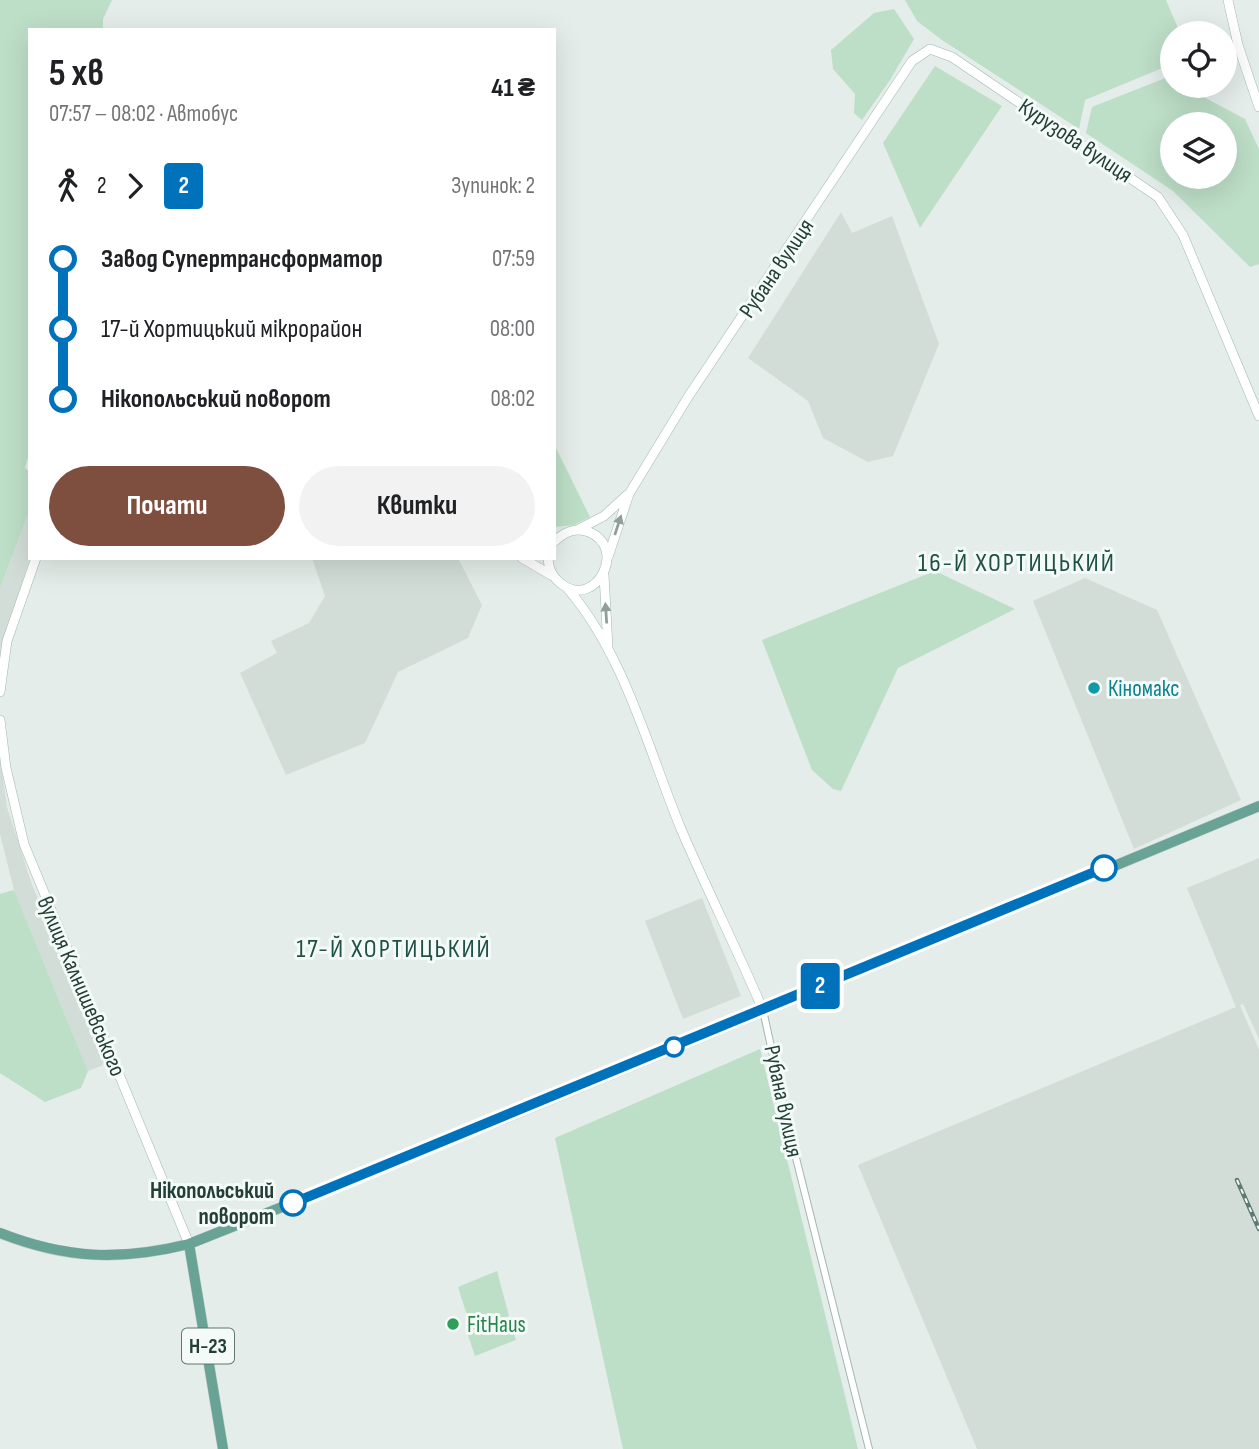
<!DOCTYPE html>
<html lang="uk">
<head>
<meta charset="utf-8">
<style>
  body { margin:0; font-family:"Sofia Sans Condensed",sans-serif; background:#f2f2f2; color:#202124; height:100vh; display:flex; flex-direction:column; font-size:26px; white-space:nowrap }
  * { box-sizing:border-box; margin:0 }
  p { font-size:23px; color:#757577 }
  .icon { flex:none; width:38px; height:38px; fill:none; stroke:currentColor; stroke-width:2; stroke-linecap:round; stroke-linejoin:round }
  .map { position:relative; flex:1; overflow:hidden }
  .panel { position:absolute; left:28px; top:28px; width:528px; height:532px; display:flex; flex-direction:column; background:#fff; border-radius:0px; box-shadow:0 7px 28px #0002 }
  .panel>* { flex:none }
  .badge { padding:0 14px; border-radius:5px; font-size:24px; line-height:46px }
  .fabs { position:absolute; left:1160px; top:21px; display:grid; gap:14px }
  .fabs a { display:grid; place-items:center; width:77px; height:77px; border-radius:50%; background:#fff; box-shadow:0 7px 28px #0002; font-size:35px }
  .map>.badge { position:absolute; translate:-50% -50%; box-shadow:0 0 0 4px #fff }
  .legs { display:flex; align-items:center; gap:10px; height:77px; padding:0 21px; font-size:23px }
  .legs p { margin-inline-start:auto }
  .overview { display:flex; align-items:center; justify-content:space-between; height:119px; padding:0 21px }
  h1 { font-size:38px; font-weight:700; line-height:52px }
  .action { display:flex; gap:14px; margin-top:auto; padding:14px 21px }
  .action a { flex:1; height:80px; border-radius:42px; background:#7e4e3e; color:#fff; font-size:28px; font-weight:700; line-height:80px; text-align:center }
  .action a+a { background:#f2f2f2; color:#202124 }
  ul { padding:0 21px; list-style:none }
  li { display:flex; align-items:center; gap:24px; height:70px; font-size:26px }
  li i { display:grid; place-items:center; width:10px; height:100%; margin:0 9px; background:currentColor }
  li i::after { content:''; width:18px; height:18px; margin:-9px; border:5px solid; border-radius:50%; background:#fff }
  li p { margin-inline-start:auto }
  li:first-child i { background:linear-gradient(#0000 50%,currentColor 0) }
  li:last-child i { background:linear-gradient(currentColor 50%,#0000 0) }
  .map>svg:first-child { display:block }
</style>
</head>
<body>
<div class="map">
<svg width="1259" height="1449" viewBox="0 0 1259 1449">
  <rect width="100%" height="100%" fill="#e4ede9"/>
  <path fill="#d2ddd8" d="M841,212L852,233L892,216L939,344L893,456L868,462L823,438L808,401L748,358Z
    M30,509V557L0,656V588Z
    M312,558L459,560L482,605L468,638L398,672L365,743L286,775L240,673L277,653L271,641L309,623L325,596Z
    M1085,578L1157,610L1241,800L1134,849L1033,601Z
    M0,758L7,807L31,882L106,1064L88,1071L14,890L0,834Z
    M1259,858V1039L1243,1004L1240,1005L1259,1050V1449H977L858,1165L1236,1007L1187,888Z
    M702,898L741,996L683,1019L645,921Z"/>
  <path fill="#bddec7" fill-rule="evenodd" d="M0,0H112L103,19V30H30V450L25,468L30,472V509L0,588Z
    M905,0H1166L1180,33H1172V64L1085,100L1079,129L942,40L917,21Z
    M894,9L914,39L890,80L862,120L854,113L855,94L833,69L831,50L874,13Z
    M935,66L1002,106L920,228L883,143Z
    M1168,77L1172,80V86H1183L1245,119L1259,149V264L1250,267L1173,191L1086,133L1092,107ZM1172,124H1225V177H1172Z
    M555,446L590,517L574,525L555,527Z
    M935,571L1015,609L898,668L841,791L833,789L812,770L762,640Z
    M14,890L88,1071L81,1088L45,1102L0,1073V894Z
    M760,1049L858,1449H623L555,1138Z
    M497,1271L509,1316L472,1331L458,1287Z
    M509,1318L516,1340L475,1356L468,1335Z"/>
  <g fill="none" stroke-linecap="round" stroke-linejoin="round">
    <defs>
      <path id="street" d="M763,1010L791,1138L869,1449"/>
      <path id="secondary" d="M1228,0L1238,45L1259,107
        M579,529L604,516L627,495
        M608,557L629,494L688,397L912,61L930,49L952,57L1158,197L1183,235L1259,416
        M522,558L551,575
        M548,558C549,571 553,578 563,585C596,608 628,548 589,532C576,527 564,532 555,541
        M604,575L608,647
        M568,589C625,656 648,749 681,829C707,890 737,949 763,1010
        M0,692L7,641L36,558
        M0,720L6,768L24,844L189,1244"/>
      <path id="primary" d="M0,1233C66,1259 120,1261 189,1244L506,1118L1259,806
        M189,1244L223,1449"/>
    </defs>
    <use href="#street" stroke="#a6b5b0" stroke-width="8"/>
    <use href="#secondary" stroke="#a2b9b1" stroke-width="10"/>
    <use href="#primary" stroke="#c1c9c7" stroke-width="11"/>
    <use href="#street" stroke="#fff" stroke-width="6"/>
    <use href="#secondary" stroke="#fff" stroke-width="9"/>
    <use href="#primary" stroke="#68a395" stroke-width="10"/>
    <defs>
      <path id="rail" d="M1237,1180L1259,1229"/>
    </defs>
    <use href="#rail" stroke="#5e7a73" stroke-width="4.5"/>
    <use href="#rail" stroke="#f4faf7" stroke-width="2" stroke-dasharray="5" stroke-linecap="butt"/>
  </g>
  <defs><path id="oneway-solid" d="M-6-.8H1V-3.2L6.5 0L1 3.2V.8H-6Z" transform="scale(1.75)"/></defs>
  <g fill="#919f9c">
    <use href="#oneway-solid" transform="translate(618 525) rotate(-72)"/>
    <use href="#oneway-solid" transform="translate(606 613) rotate(-94)"/>
  </g>
  <g fill="none" stroke-linecap="round" stroke-linejoin="round">
    <defs>
      <path id="line-1" d="M293,1203L1104,868"/>
    </defs>
    <use href="#line-1" stroke="#fff" stroke-width="16"/>
    <use href="#line-1" stroke="#0072bc" stroke-width="10"/>
  </g>
  <circle fill="#0f9aa8" stroke="#f4faf7" stroke-width="2.5" cx="1094" cy="688" r="7"/>
  <g fill="#fff" stroke="#0072bc" stroke-width="3.5">
    <circle cx="1104" cy="868" r="12"/>
    <circle cx="674" cy="1047" r="9"/>
    <circle cx="293" cy="1203" r="12"/>
  </g>
  <circle fill="#2e9e5b" stroke="#f4faf7" stroke-width="2.5" cx="453" cy="1324" r="7"/>
  <g text-anchor="middle" stroke-width="6" stroke-linejoin="round" paint-order="stroke">
    <rect fill="#f4faf7" stroke="#627771" stroke-width="2" x="182" y="1328.5" width="52" height="35" rx="5"/>
    <g font-size="21" font-weight="bold" fill="#233f38">
      <text x="208" y="1353">Н-23</text>
    </g>
    <g font-size="23" fill="#233f38" stroke="#f4faf7">
      <text transform="translate(1076 140) rotate(34)" y="8">Курузова вулиця</text>
      <text transform="translate(776 268) rotate(-56)" y="8">Рубана вулиця</text>
      <text transform="translate(82 986) rotate(67)" y="8">вулиця Калнишевського</text>
      <text transform="translate(784 1101) rotate(78)" y="8">Рубана вулиця</text>
    </g>
    <g font-size="23" fill="#0d838f" stroke="#f4faf7" text-anchor="start">
      <text x="1108" y="696">Кіномакс</text>
    </g>
    <g font-size="23" font-weight="bold" fill="#233f38" stroke="#f4faf7" text-anchor="end">
      <text x="274" y="1198">Нікопольський<tspan x="274" dy="26">поворот</tspan></text>
    </g>
    <g font-size="23" fill="#27864d" stroke="#f4faf7" text-anchor="start">
      <text x="467" y="1332">FitHaus</text>
    </g>
    <g font-size="26" letter-spacing="2" fill="#1f5146" stroke="#f4faf7">
      <text x="1017" y="571">16-Й ХОРТИЦЬКИЙ</text>
      <text x="394" y="957">17-Й ХОРТИЦЬКИЙ</text>
    </g>
  </g>
</svg>
<div class="fabs">
<a><svg class="icon" aria-label="locate" viewBox="0 0 24 24"><circle cx="12" cy="12" r="6"/><path d="M12 2v4M12 18v4M2 12h4M18 12h4"/></svg></a>
<a><svg class="icon" aria-label="layers" viewBox="0 0 24 24"><path d="M12 4l9 5-9 5-9-5zM3 14l9 5 9-5"/></svg></a>
</div>
<b class="badge" style="left:820px;top:986px;background:#0072bc;color:#fff">2</b>
<section class="panel">
<div class="overview"><div><h1>5 хв</h1><p>07:57 – 08:02 · Автобус</p></div><b>41 ₴</b></div>
<div class="legs"><svg class="icon" aria-label="walk" viewBox="0 0 24 24"><circle cx="13" cy="4" r="2"/><path d="M13 8l-2 6 4 7M11 14l-3 7M7 12l3-4h3l4 4"/></svg>2<svg class="icon" aria-label="forward" viewBox="0 0 24 24"><path d="M9 5l7 7-7 7"/></svg><b class="badge" style="background:#0072bc;color:#fff">2</b><p>Зупинок: 2</p></div>
<ul>
<li><i style="color:#0072bc"></i><b>Завод Супертрансформатор</b><p>07:59</p></li>
<li><i style="color:#0072bc"></i><span>17-й Хортицький мікрорайон</span><p>08:00</p></li>
<li><i style="color:#0072bc"></i><b>Нікопольський поворот</b><p>08:02</p></li>
</ul>
<div class="action"><a>Почати</a><a>Квитки</a></div>
</section>
</div>
</body>
</html>
